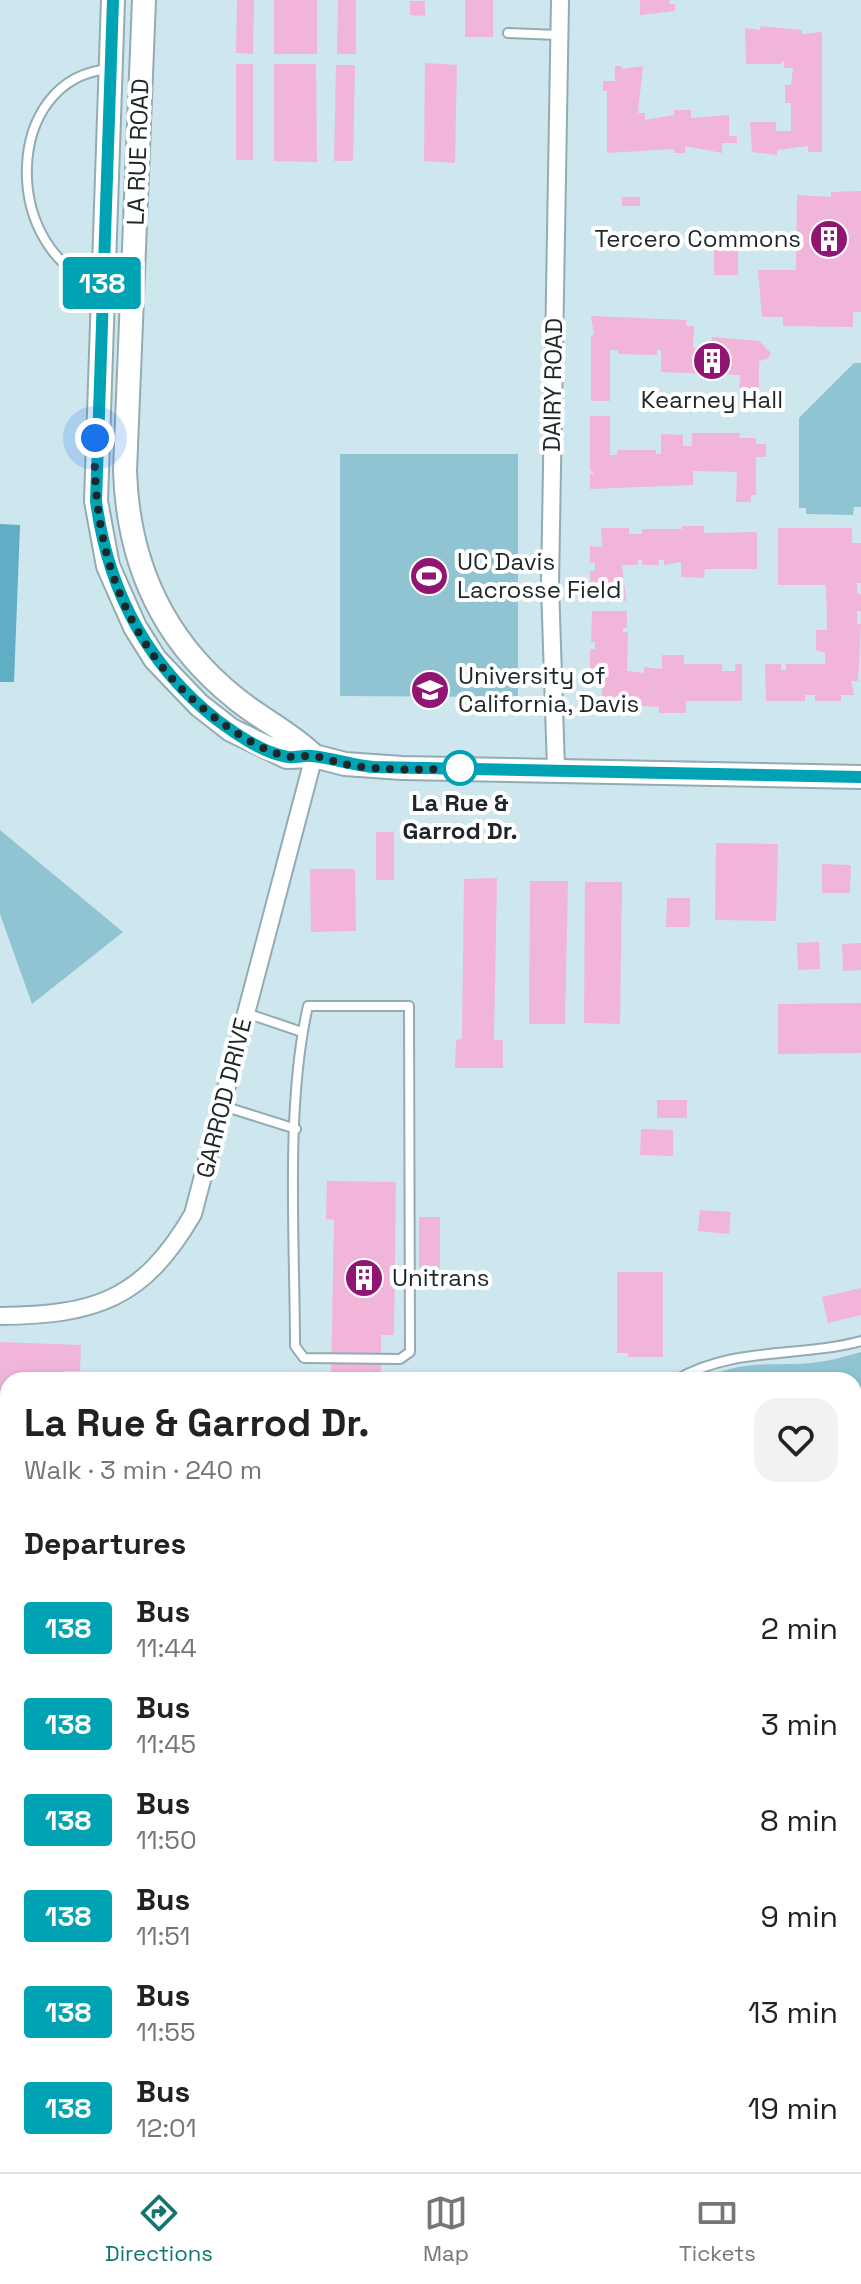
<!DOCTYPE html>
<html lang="en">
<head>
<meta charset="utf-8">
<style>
  body { margin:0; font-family:"Space Grotesk",sans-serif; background:#f2f2f2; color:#222; height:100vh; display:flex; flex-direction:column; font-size:30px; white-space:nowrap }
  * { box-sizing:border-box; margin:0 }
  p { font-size:26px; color:#767676 }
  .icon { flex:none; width:44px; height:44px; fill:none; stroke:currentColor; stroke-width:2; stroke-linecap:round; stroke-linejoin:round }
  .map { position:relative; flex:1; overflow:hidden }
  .drawer { position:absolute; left:0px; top:1372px; width:862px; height:800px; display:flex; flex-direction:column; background:#fff; border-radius:24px 24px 0 0; box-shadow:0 2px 6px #0004 }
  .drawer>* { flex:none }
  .badge { padding:0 16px; border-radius:6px; font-size:28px; line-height:52px }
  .you { position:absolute; width:40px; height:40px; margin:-20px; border:6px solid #fff; border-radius:50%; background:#1a73e8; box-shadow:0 0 0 12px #1a73e833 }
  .map>.badge { position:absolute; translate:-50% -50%; box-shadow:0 0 0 4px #fff }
  h2 { padding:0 24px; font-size:30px; line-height:72px }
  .round { display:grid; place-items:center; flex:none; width:84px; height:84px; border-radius:24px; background:#f2f2f2 }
  .summary { display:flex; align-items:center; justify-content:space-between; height:136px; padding:0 24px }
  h1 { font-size:38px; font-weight:700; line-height:60px }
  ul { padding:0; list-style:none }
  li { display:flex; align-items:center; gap:24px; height:96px; padding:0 24px }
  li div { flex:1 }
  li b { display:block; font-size:30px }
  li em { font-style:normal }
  li .badge { min-width:88px; font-weight:700; text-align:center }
  .tab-bar { display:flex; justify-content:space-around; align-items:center; height:112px; border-top:2px solid #e0e0e0; background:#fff; font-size:22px; color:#767676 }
  .tab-bar a { display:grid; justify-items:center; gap:4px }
  .tab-bar .on { color:#0f766e }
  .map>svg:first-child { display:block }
</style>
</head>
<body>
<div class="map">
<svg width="861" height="2172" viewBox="0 0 861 2172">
  <rect width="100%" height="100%" fill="#cee6ee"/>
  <path fill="#90c4d3" d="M854,363H861V507H854L853,515L806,514V508H799V418Z
    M340,454H518V697L340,696Z
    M0,830L123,932L32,1004L0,914Z
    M861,1352V1555L854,1560V1380H704C743,1356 782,1369 825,1361C837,1359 849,1355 861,1352Z
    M861,1594V2008L854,2011V1599Z
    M8,1842V2164H228L221,2172H0V1845Z
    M270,2164H521L508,2172H263Z"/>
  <path fill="#5faec5" d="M0,524L20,525L14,682H0Z"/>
  <path fill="#f1b5da" d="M237,0H254L253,54L236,53Z
    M274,0H317V54H274Z
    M338,0H356V54H337Z
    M465,0H493V37H465Z
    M640,0H670L669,4H675V11L640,15Z
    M410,1H425V16L410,15Z
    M760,26L802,30V34L822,32V152H808V146L777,150V155L752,152L750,122H776V131H791V103H785V85H791L793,68H784V61L780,64H746L745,28L760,30Z
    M425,63L457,65L455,163L424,161Z
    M236,64H253V160H236Z
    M274,64H316L317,162L274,161Z
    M336,65H355L353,161H334Z
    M615,66H622V69L643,66L638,113H645V120L674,115V110H691V118L729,115V136H737V143H722V153L690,147H685V153H674V149L607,153V91H603V81H615Z
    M861,191V312H853V327L783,326V317H762L758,270H796L797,195L831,197V192Z
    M622,197H640V206H622Z
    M714,236L738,237V275H714Z
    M591,316L687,320L686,326H694L693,348H711L712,337L759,341L771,353L768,359L759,361V399H754V405H739L740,375L661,372V350H657V355L618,354V350H610V401H591V335H594Z
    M590,416H610V455H617L618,450H656V454H661V434L683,435V446H692V433H740L739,438H756V444H766V457H756V495H751V502H736L737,472L693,471V485L590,489V474H594L590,470Z
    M682,526H704V533L757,532V569H705L704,578L681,577V562L664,565V560H659V565H642V560H638V565H622L626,601H609V597H605V601H591L590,571H595V563H590V546L602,547L601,528H629V534H642V529H682Z
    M778,528H852V543H861V583H857V594H861V611H857V624H861L858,681H851L854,695H841V701H815V695H805V701H766L765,664H781V670H786V664H825V653L816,650V630H827L826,585H778Z
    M592,611H627V628H623V632H628L627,671L644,673V667L662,669V655H684V664H722V671H735V664H742V701H686V713H659V707L601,703L603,683H590V649H595V642H591Z
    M376,832H394V880H376Z
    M716,843L778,844L776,921L715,920Z
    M822,864L851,865L850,893H822Z
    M310,869H355L356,931L311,932Z
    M497,878L494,1040H503V1068H455L456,1040L462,1039L464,879Z
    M530,881H568L565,1024H529Z
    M585,882H622L620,1024L584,1023Z
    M667,898H690V927H666Z
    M819,942L820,969L798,970L797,943Z
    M861,943V970L843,971L842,944Z
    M861,1003V1053L778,1054V1004Z
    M657,1100H687V1118H657Z
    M641,1129L673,1130V1156L640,1155Z
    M327,1181L396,1182L394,1335H381V1380H331L334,1220L326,1219Z
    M700,1210L731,1212L729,1234L698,1231Z
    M419,1217H440V1268H419Z
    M617,1272H663V1357H628V1353H617Z
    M861,1288V1315L828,1323L822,1297Z
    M0,1342L81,1345L80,1371H64V1380H8V1390H0Z
    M0,1716H8V1835H0Z"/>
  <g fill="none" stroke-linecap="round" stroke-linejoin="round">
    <defs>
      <path id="lane" d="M508,33L558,35
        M102,285C0,255 1,77 110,69
        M308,1006H409L410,1352L400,1359L304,1358L295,1346C295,1242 285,1106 308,1006Z
        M246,1013L302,1032
        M223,1106L296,1129
        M676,1380C734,1346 798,1358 861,1341"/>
      <path id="street" d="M556,769L550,585L560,0
        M0,1316C95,1315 143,1300 193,1214L314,756"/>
      <path id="secondary" d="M113,0L96,501L108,566L135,627L155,659L199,705L231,730L287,757L314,756L345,764L402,768L861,777
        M144,0L125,471C128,563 162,639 234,697C260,719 290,732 314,756"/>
      <path id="highway" d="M854,2086L861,2083
        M679,2172L694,2164"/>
    </defs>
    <use href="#lane" stroke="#93abb2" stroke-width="12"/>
    <use href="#street" stroke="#93abb2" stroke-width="20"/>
    <use href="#secondary" stroke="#93abb2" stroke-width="26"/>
    <use href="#highway" stroke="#93abb2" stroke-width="32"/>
    <use href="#lane" stroke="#fff" stroke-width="8"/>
    <use href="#street" stroke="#fff" stroke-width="16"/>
    <use href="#secondary" stroke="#fff" stroke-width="22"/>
    <use href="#highway" stroke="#fff" stroke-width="28"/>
  </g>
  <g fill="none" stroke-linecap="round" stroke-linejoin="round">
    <defs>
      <path id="line" d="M113,0L96,501C108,590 146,664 217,720C236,734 263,753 288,757C296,758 304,755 312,756C332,758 352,765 373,767L861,777"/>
    </defs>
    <use href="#line" stroke="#fff" stroke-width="18"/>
    <use href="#line" stroke="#00a3b4" stroke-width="12"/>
    <path stroke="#1d2629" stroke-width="8" stroke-dasharray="0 14.4" d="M95,438C91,544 123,646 210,714C232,731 257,748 284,756C294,758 304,755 314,756C324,757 334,762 344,764C380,771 423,770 460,768"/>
  </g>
  <defs>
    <symbol id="building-disc" viewBox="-11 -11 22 22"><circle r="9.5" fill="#911572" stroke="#fff"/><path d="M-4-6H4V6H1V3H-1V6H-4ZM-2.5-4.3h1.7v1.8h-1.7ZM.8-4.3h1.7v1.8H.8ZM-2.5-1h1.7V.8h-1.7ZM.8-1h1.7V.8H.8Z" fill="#fff"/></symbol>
    <symbol id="stadium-disc" viewBox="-11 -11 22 22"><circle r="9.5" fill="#911572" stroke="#fff"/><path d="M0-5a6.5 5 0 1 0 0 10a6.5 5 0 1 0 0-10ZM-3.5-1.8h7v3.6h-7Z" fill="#fff"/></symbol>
    <symbol id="university-disc" viewBox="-11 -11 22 22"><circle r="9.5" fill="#911572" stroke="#fff"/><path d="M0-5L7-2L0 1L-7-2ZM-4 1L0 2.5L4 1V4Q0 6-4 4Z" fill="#fff"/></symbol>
  </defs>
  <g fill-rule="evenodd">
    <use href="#building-disc" x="807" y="217" width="44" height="44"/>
    <use href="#building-disc" x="690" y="339" width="44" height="44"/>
    <use href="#stadium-disc" x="407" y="554" width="44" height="44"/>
    <use href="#university-disc" x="408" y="668" width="44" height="44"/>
    <use href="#building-disc" x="342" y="1256" width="44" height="44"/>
  </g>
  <circle fill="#fff" stroke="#00a3b4" stroke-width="4" cx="460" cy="768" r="16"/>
  <g text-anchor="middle" stroke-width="8" stroke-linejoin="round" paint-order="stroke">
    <g font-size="24" fill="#1d2629" stroke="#fff">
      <text transform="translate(138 152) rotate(-88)" y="8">LA RUE ROAD</text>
      <text transform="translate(553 385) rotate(-89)" y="8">DAIRY ROAD</text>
      <text transform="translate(224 1098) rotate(-76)" y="8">GARROD DRIVE</text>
    </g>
    <g font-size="24" fill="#1d2629" stroke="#fff" text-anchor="start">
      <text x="801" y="247" text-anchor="end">Tercero Commons</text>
      <text x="712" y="408" text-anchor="middle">Kearney Hall</text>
      <text x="457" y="570">UC Davis<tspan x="457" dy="28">Lacrosse Field</tspan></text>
      <text x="458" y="684">University of<tspan x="458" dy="28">California, Davis</tspan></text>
      <text x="392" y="1286">Unitrans</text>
    </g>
    <g font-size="24" font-weight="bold" fill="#1d2629" stroke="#fff">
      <text x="460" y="811">La Rue &amp;<tspan x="460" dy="28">Garrod Dr.</tspan></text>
    </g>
  </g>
</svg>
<div class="you" style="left:95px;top:438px"></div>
<b class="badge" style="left:102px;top:283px;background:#00a3b4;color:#fff">138</b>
<section class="drawer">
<div class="summary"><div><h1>La Rue &amp; Garrod Dr.</h1><p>Walk · 3 min · 240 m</p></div><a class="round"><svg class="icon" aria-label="heart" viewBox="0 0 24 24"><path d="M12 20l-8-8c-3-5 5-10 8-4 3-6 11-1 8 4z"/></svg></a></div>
<h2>Departures</h2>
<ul>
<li><span class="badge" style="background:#00a3b4;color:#fff">138</span><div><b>Bus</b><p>11:44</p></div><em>2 min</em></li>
<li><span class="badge" style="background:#00a3b4;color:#fff">138</span><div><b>Bus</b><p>11:45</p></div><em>3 min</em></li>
<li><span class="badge" style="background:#00a3b4;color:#fff">138</span><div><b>Bus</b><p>11:50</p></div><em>8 min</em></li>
<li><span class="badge" style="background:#00a3b4;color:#fff">138</span><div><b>Bus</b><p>11:51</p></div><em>9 min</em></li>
<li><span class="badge" style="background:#00a3b4;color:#fff">138</span><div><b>Bus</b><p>11:55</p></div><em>13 min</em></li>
<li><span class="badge" style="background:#00a3b4;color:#fff">138</span><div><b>Bus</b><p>12:01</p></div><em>19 min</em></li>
</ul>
</section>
</div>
<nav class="tab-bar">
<a class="on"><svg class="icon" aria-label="directions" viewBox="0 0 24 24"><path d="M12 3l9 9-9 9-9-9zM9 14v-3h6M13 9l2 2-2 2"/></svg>Directions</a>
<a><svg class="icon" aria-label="map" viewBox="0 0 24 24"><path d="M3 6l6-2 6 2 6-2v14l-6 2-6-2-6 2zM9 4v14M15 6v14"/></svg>Map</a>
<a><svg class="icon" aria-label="tickets" viewBox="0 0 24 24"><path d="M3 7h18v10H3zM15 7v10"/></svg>Tickets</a>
</nav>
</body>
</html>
